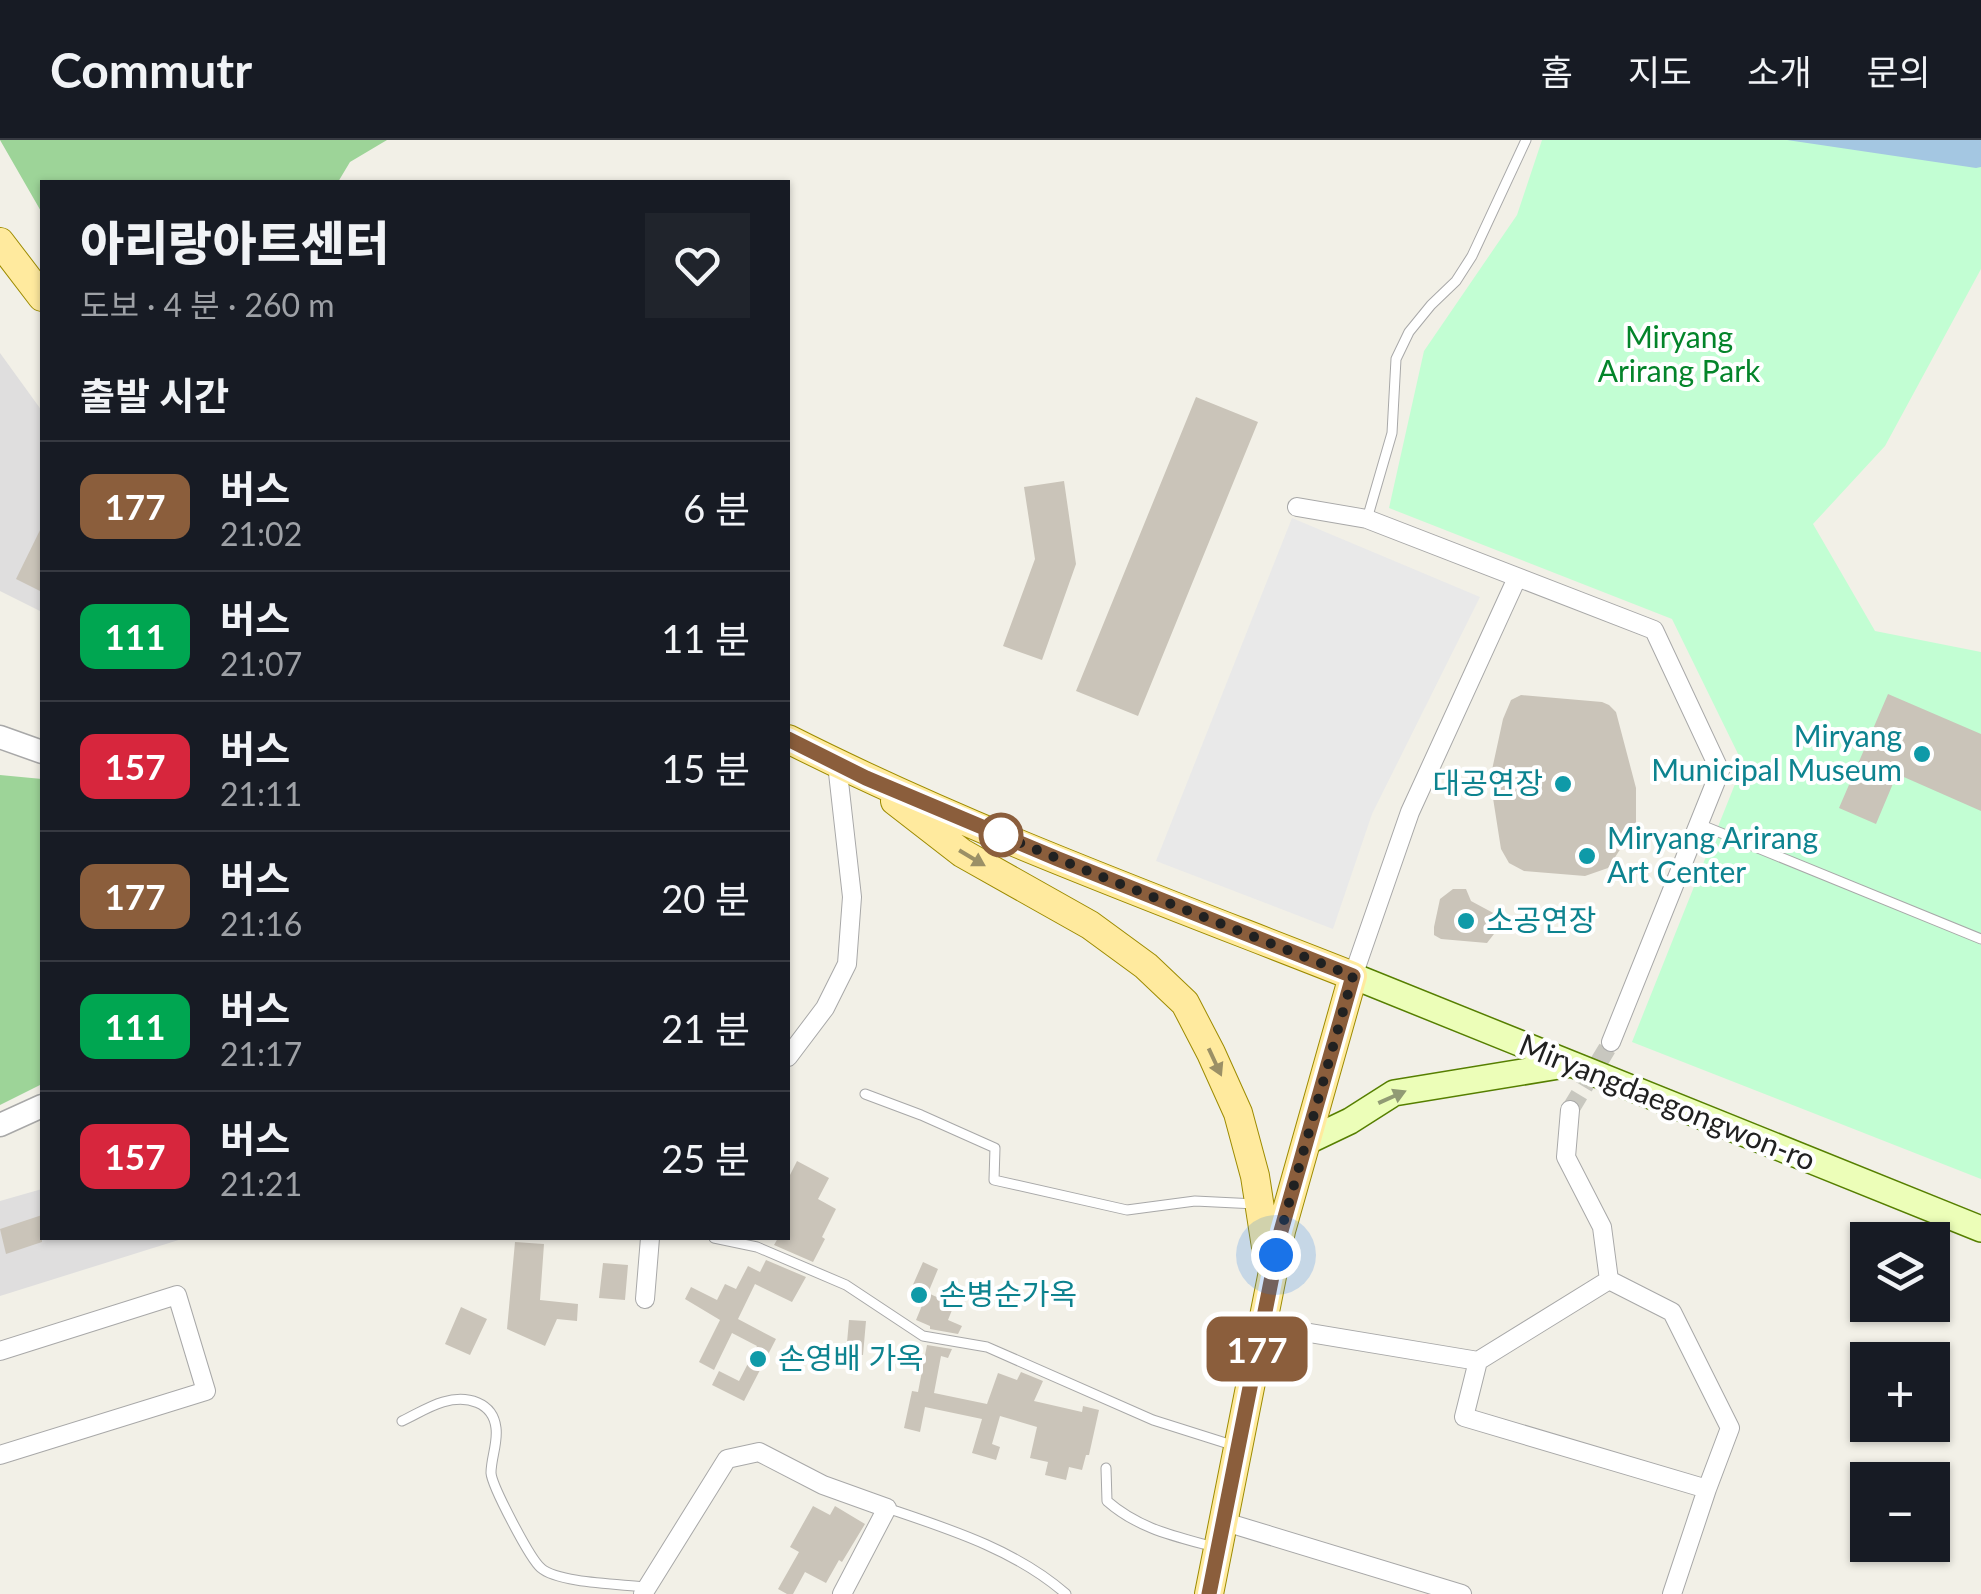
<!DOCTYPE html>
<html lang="ko">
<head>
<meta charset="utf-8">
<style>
  body { margin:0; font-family:Lato,"Noto Sans KR",sans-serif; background:#20242c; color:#f1f3f6; height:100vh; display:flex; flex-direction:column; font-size:38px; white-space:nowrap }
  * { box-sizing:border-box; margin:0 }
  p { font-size:32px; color:#9ea1a6 }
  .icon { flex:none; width:55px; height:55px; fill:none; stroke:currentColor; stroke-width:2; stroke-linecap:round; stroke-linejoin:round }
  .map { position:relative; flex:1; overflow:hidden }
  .drawer { position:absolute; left:40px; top:40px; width:750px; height:1060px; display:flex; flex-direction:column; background:#171b24; border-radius:0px; box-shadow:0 2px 8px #0004 }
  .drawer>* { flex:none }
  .badge { padding:0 20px; border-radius:15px; font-size:35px; line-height:65px }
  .fabs { position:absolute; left:1850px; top:1082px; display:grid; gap:20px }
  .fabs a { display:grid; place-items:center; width:100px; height:100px; border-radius:0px; background:#171b24; box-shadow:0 2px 8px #0004; font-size:50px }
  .you { position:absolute; width:50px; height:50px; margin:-25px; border:8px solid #fff; border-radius:50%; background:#1a73e8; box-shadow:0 0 0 15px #1a73e833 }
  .map>.badge { position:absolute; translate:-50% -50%; box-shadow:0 0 0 5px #fff }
  h2 { padding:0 40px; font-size:38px; line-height:90px }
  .round { display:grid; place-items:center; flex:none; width:105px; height:105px; border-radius:0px; background:#20242c }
  .summary { display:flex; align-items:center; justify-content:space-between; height:170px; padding:0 40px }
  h1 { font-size:48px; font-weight:800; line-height:75px }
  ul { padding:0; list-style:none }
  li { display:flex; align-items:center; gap:30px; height:130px; padding:0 40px; border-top:2px solid #363941 }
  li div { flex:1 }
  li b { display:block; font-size:38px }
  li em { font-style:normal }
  li .badge { min-width:110px; font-weight:700; text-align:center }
  header { display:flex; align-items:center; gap:60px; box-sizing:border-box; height:140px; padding:0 50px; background:#171b24; border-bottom:2px solid #363941 }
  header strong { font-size:48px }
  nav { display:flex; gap:55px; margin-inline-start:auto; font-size:35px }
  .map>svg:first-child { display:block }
</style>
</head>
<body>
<header>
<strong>Commutr</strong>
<nav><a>홈</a><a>지도</a><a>소개</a><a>문의</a></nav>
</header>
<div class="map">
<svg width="1981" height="1454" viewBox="0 0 1981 1454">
  <rect width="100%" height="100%" fill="#f2f0e7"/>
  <path fill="#dfdede" d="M0,213L42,271V472L0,451Z
    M42,1049V1098H185L0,1156V1061Z"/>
  <path fill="#9dd498" d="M0,0H387L350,22L338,42H42V73Z
    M0,635L42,639V944L0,965Z"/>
  <path fill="#c2fed3" d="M1542,0H1981V129L1885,306L1813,384L1875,491L1981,512V1039L1632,902L1743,624L1672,479L1389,368L1424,211L1517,75Z"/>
  <path fill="#e9e9e9" d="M1292,378L1480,457L1372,674L1333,789L1156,721Z"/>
  <path fill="#a4c7e2" d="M1787,0H1981V27L1976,28Z"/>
  <path fill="#cac4b9" d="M1196,257L1258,282L1138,576L1076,551Z
    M1064,341L1076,424L1042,520L1003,506L1035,419L1024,347Z
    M42,386V452L16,439Z
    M1888,554L1981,594V671L1897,634L1876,684L1839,668Z
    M1521,555L1602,562L1609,565L1616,572L1636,648V685L1608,728L1585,736L1524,731L1509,723L1501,709L1490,639L1503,579L1511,560Z
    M1453,749H1466L1471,761L1497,775L1494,794L1487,803L1441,799L1434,795V787L1440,759Z
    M797,1021L829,1038L818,1059L836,1069L822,1097L825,1099L813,1122L774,1105L778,1098H788V1039Z
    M42,1075V1102L6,1114L0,1089Z
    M515,1102L544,1104L540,1160L578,1164L577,1181L557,1179L545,1206L507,1189Z
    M766,1120L806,1137L792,1162L755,1144L738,1179L776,1199L744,1261L712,1245L719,1231L739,1241L757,1206L732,1193L714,1230L699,1222L720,1180L685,1159L691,1147L717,1160L725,1144L736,1149L748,1126L760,1132Z
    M923,1122L938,1129L928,1153L954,1165L948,1180L962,1186L958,1194L930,1189V1186L916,1180L923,1163L908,1156Z
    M603,1123L628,1125L625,1160L599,1158Z
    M461,1167L487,1179L470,1215L445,1204Z
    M849,1180L866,1181L863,1215L846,1214Z
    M927,1205L952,1209L948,1218L941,1216L934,1253L987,1264L998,1233L1017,1240L1021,1232L1043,1241L1034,1261L1082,1272L1083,1266L1099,1270L1089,1315H1086L1082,1330L1069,1327L1066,1340L1045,1335L1048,1322L1030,1318L1037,1287L1000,1276L992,1304L1000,1307L996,1320L972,1313L982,1279L925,1267L920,1292L904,1288L912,1251L918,1252Z
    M813,1366L830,1375L835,1366L865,1384L842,1422L839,1420L826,1443L805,1432L793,1454H787L778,1449L799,1412L790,1407Z"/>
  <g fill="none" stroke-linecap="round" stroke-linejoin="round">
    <path stroke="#c8c7bf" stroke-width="18" stroke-dasharray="18 9" stroke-linecap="butt" d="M1570,970L1611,902"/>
    <defs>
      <path id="service" d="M1367,379L1392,293L1396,219L1409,192L1431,165L1456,141L1472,116L1526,0
        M1699,684L1981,799
        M865,954L921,975L995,1008L994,1040L1127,1070L1195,1061L1256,1064
        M714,1098L757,1107L846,1145L923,1196L987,1207L1153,1280L1232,1305
        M402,1281C415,1275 429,1266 443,1262C467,1255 493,1262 496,1288C498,1303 491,1318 491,1333C492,1346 530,1419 541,1428C558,1443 620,1444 645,1447
        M1106,1328L1107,1361C1139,1389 1174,1396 1214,1407
        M887,1368C949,1389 1016,1410 1066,1454"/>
      <path id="minor" d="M1297,367L1367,379L1654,490L1720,631L1611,902
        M1353,836L1410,672L1517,438
        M788,917L825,868L847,824L852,757L837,624
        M1609,1140L1672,1172L1730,1288L1707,1349
        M645,1159L650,1098
        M1262,1185L1478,1221L1609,1140L1602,1087L1566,1017L1570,970
        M0,1211L177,1155L206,1251L0,1315
        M1478,1221L1464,1277L1707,1349L1672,1454
        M1222,1381L1462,1454
        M643,1454L727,1319L759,1312L823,1345L887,1368L842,1454"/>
      <path id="tertiary" d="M0,597L42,612
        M0,985L42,966"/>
      <path id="secondary" d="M1353,836L1981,1089
        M1306,1002L1350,981L1394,953L1571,924"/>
      <path id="primary" d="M0,102L42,157
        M788,599C970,691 1163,761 1353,836L1281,1091L1209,1454
        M895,661L962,713L1090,785L1146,826L1185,863L1211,913L1238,973L1255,1036L1268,1120"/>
    </defs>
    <use href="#service" stroke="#a8a8a8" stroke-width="11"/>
    <use href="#minor" stroke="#a8a8a8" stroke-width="20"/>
    <use href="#tertiary" stroke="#a8a8a8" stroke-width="25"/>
    <use href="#secondary" stroke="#567f00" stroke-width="28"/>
    <use href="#primary" stroke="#9d8b00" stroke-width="30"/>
    <use href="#service" stroke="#fff" stroke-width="9"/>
    <use href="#minor" stroke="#fff" stroke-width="18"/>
    <use href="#tertiary" stroke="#fff" stroke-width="22"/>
    <use href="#secondary" stroke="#ecfeb8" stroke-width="25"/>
    <use href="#primary" stroke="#ffea9e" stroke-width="28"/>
  </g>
  <defs><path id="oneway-solid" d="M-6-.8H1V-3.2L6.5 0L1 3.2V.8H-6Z" transform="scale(2.5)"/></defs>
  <g fill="#9b9066">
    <use href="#oneway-solid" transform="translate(972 718) rotate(31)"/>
    <use href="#oneway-solid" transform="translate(1215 922) rotate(65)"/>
  </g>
  <use fill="#919b74" href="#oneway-solid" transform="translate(1392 957) rotate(-24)"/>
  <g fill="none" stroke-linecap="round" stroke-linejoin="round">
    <defs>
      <path id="line" d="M788,599L866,638L1058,719L1353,836L1281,1091L1209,1454"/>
    </defs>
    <use href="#line" stroke="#fff" stroke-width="22"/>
    <use href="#line" stroke="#8b5e3c" stroke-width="15"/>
    <path stroke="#212121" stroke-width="10" stroke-dasharray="0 18" d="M1001,695L994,692L1090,732L1353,836L1281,1091L1276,1115"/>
  </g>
  <g fill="#0f9aa8" stroke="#fff" stroke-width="4">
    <circle cx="1922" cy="614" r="10"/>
    <circle cx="1563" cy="644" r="10"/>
    <circle cx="1587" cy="716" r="10"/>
    <circle cx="1466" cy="781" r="10"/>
    <circle cx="919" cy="1155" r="10"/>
    <circle cx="758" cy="1219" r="10"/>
  </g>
  <circle fill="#fff" stroke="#8b5e3c" stroke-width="5" cx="1001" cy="695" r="20"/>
  <g text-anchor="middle" stroke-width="8" stroke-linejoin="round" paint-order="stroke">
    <g font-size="30" fill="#04842a" stroke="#fff">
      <text x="1679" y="208">Miryang<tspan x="1679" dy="34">Arirang Park</tspan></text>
    </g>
    <g font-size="30" fill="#0d838f" stroke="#fff" text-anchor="start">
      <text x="1902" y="607" text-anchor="end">Miryang<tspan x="1902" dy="34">Municipal Museum</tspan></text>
      <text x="1543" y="654" text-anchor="end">대공연장</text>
      <text x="1607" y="709">Miryang Arirang<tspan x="1607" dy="34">Art Center</tspan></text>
      <text x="1486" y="791">소공연장</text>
      <text x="939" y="1165">손병순가옥</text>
      <text x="778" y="1229">손영배 가옥</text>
    </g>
    <g font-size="30" fill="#212121" stroke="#fff">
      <text transform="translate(1667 963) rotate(22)" y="10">Miryangdaegongwon-ro</text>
    </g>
  </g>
</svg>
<div class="fabs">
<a><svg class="icon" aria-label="layers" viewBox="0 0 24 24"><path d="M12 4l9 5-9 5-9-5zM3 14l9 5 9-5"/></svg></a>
<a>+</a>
<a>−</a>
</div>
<div class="you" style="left:1276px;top:1115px"></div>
<b class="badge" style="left:1257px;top:1209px;background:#8b5e3c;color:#fff">177</b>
<section class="drawer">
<div class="summary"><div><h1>아리랑아트센터</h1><p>도보 · 4 분 · 260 m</p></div><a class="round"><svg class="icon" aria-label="heart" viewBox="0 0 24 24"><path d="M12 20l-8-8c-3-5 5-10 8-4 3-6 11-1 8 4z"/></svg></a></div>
<h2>출발 시간</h2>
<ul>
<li><span class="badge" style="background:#8b5e3c;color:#fff">177</span><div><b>버스</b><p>21:02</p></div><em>6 분</em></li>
<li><span class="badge" style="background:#00a651;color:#fff">111</span><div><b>버스</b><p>21:07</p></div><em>11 분</em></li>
<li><span class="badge" style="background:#d7263d;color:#fff">157</span><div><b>버스</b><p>21:11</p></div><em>15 분</em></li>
<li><span class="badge" style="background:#8b5e3c;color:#fff">177</span><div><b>버스</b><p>21:16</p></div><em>20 분</em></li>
<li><span class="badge" style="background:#00a651;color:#fff">111</span><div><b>버스</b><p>21:17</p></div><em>21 분</em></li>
<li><span class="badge" style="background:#d7263d;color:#fff">157</span><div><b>버스</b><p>21:21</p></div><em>25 분</em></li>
</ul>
</section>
</div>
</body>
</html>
